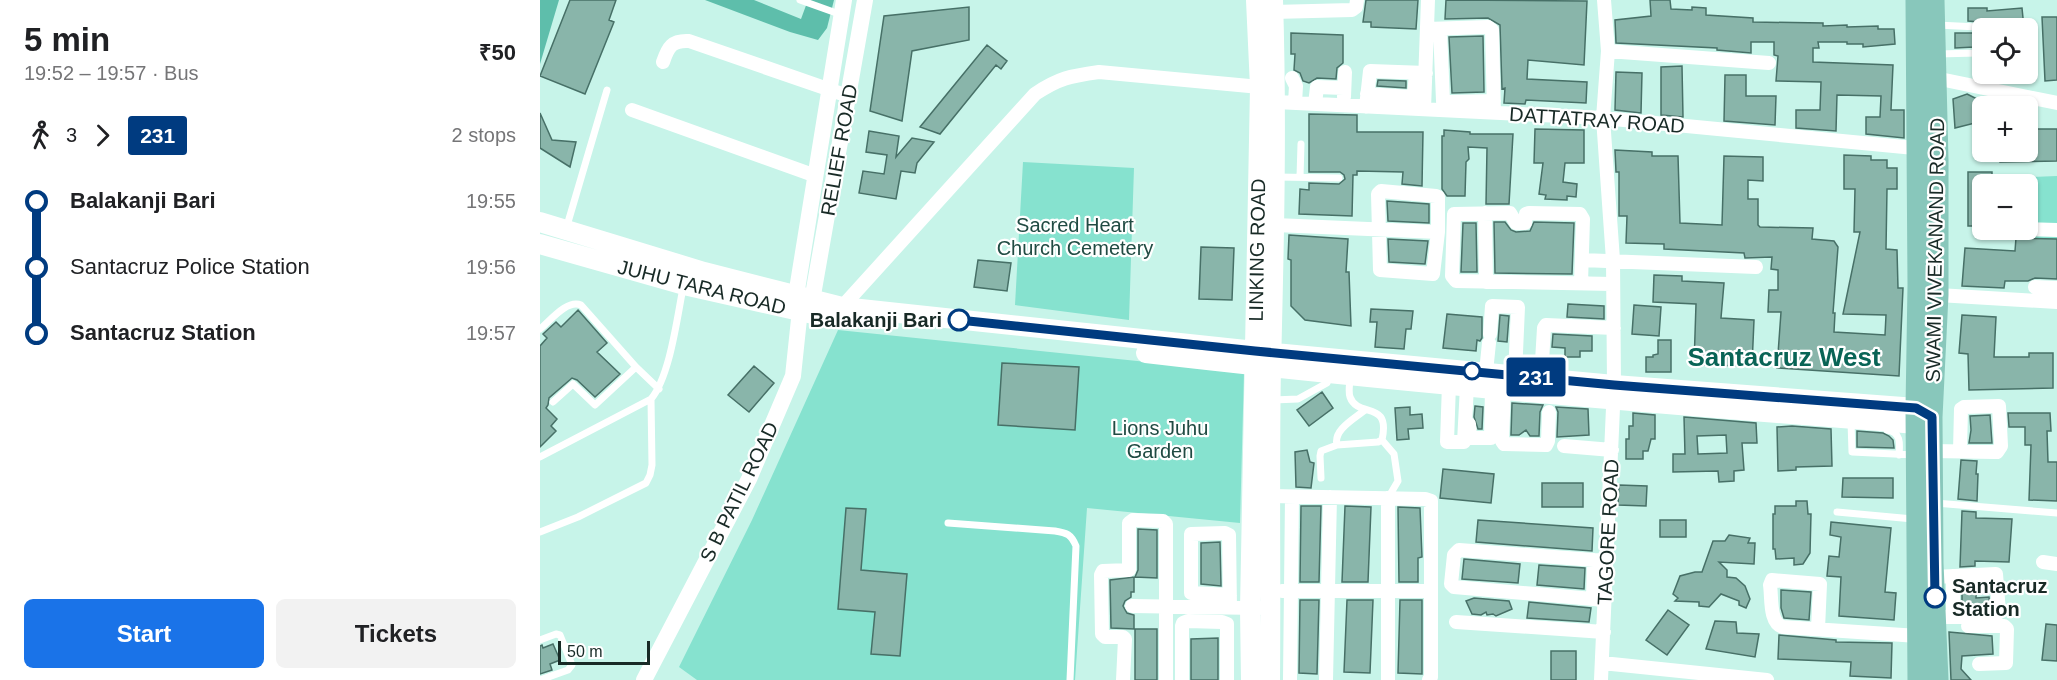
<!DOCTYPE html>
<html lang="en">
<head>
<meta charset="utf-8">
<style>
  body { margin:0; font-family:Helvetica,sans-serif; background:#f2f2f2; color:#202124; height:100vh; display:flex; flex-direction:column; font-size:22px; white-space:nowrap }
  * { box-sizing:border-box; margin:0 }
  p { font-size:20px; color:#757577 }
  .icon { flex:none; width:33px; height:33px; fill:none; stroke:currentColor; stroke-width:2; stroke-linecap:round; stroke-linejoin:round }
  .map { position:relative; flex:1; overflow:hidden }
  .side { display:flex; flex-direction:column; background:#fff; width:540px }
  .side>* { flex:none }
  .badge { padding:0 12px; border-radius:4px; font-size:21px; line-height:39px }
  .buttons { position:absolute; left:1432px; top:18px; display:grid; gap:12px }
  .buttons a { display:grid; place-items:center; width:66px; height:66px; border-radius:9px; background:#fff; box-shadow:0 2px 4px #0004; font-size:30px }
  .scale { position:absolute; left:18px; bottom:15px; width:92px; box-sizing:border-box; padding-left:6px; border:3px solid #182a26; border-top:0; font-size:16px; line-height:21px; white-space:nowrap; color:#182a26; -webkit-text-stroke:4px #fff; paint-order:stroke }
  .map>.badge { position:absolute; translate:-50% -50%; box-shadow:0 0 0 3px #fff }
  .legs { display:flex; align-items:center; gap:9px; height:66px; padding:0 24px; font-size:20px }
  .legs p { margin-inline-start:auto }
  .headline { display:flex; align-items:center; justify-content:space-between; height:102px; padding:0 24px }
  h1 { font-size:33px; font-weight:700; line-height:45px }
  .action { display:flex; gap:12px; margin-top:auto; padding:12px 24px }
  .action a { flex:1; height:69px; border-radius:9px; background:#1a73e8; color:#fff; font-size:24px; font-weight:700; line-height:69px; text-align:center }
  .action a+a { background:#f2f2f2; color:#202124 }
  ul { padding:0 24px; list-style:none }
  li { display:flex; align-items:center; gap:21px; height:66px; font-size:22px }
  li i { display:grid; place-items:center; width:9px; height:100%; margin:0 8px; background:currentColor }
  li i::after { content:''; width:15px; height:15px; margin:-8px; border:4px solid; border-radius:50%; background:#fff }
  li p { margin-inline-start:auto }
  li:first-child i { background:linear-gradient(#0000 50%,currentColor 0) }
  li:last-child i { background:linear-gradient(currentColor 50%,#0000 0) }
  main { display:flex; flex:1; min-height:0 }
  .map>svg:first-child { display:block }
</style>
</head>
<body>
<main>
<section class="side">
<div class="headline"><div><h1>5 min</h1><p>19:52 – 19:57 · Bus</p></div><b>₹50</b></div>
<div class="legs"><svg class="icon" aria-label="walk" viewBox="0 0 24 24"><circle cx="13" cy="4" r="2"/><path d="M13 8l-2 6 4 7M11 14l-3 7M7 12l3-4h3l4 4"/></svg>3<svg class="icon" aria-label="forward" viewBox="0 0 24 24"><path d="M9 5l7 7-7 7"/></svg><b class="badge" style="background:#003b80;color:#fff">231</b><p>2 stops</p></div>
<ul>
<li><i style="color:#003b80"></i><b>Balakanji Bari</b><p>19:55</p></li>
<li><i style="color:#003b80"></i><span>Santacruz Police Station</span><p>19:56</p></li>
<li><i style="color:#003b80"></i><b>Santacruz Station</b><p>19:57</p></li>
</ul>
<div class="action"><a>Start</a><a>Tickets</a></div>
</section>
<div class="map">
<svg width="1517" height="680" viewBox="0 0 1517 680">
  <rect width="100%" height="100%" fill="#c7f4e9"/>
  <path fill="#86e2cf" d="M483,162L594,168L589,320L475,305Z
    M1517,176V239L1470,240L1465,230H1488V184H1464V178Z
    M298,330L704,372L700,523L547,508L535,680H157L139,667L212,520Z"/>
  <path fill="#5ebeab" d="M0,0H19L0,64Z
    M165,0H214L261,19L268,0H294L287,28L278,40L250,32Z"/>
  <path fill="#89b5aa" stroke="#477067" stroke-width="1.5" fill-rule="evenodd" d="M30,0H76L69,20L74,22L45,94L0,76Z
    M826,0H878L876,29L831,27V22H823Z
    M906,0L1047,1L1044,65L988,60L987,79L1047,82L1046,103L986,100L985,104L964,103L965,88L962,89L960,25L948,18L905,19Z
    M1110,0H1130L1131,9L1152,10V7L1166,8V15L1213,18V22L1283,23V26L1307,25V27L1338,26V29H1354L1355,44L1323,47V44H1307V42H1278L1279,48H1273V62L1353,65L1351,110H1364V138L1326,134V117H1340L1341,96L1297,95L1296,131L1256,128V110H1280L1281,82L1236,81L1238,56L1234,55V42H1211V53L1177,50V48L1076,43L1075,20L1111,16Z
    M429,7V40L372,51L362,121L330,111L344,16Z
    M1428,8H1447V11L1482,8L1484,28H1444L1440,22L1428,21Z
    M1502,17H1517V80L1505,81Z
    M751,33L803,35V63L797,68L796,79L777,78L769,83L763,81L760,73L754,70L755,54H751Z
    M1415,33H1433L1434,47L1415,48Z
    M943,36L944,92L912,93L909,37Z
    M447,45L467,61L461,69L456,65L400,134L380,127Z
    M1142,66L1143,117L1121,115V67Z
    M1076,72L1102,73L1101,113L1075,110Z
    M1185,75H1206V96H1236L1235,125L1184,121Z
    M838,80L866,81V88L837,86Z
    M1427,94L1443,102V121L1415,128L1413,99Z
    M0,113L12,140L36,142L30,167L0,148Z
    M769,114L817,115V132H883L882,186L862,184L863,172L817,171V175H813L812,216L759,214L760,189L769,190V183L799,184L805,179L804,175L800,172H769Z
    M995,129L1044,130V163H1025L1023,182L1037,184L1036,197L1027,196V200L1005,199L1006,195L999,194L1003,163H994Z
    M1488,129H1517V161L1460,162V152H1488Z
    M904,130L930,132V134H973L969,204H946L947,148L928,147L929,159L926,162L925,196H907L902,189V136H904Z
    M329,131L359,136L356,157L372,138L394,142L377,163L375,173L361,171L356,199L319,193L323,171L344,174L347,155L326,152Z
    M1075,150L1112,152V156H1138L1140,223L1182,225L1184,156L1223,157V181L1208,180V199H1218V225L1220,227L1273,228L1272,239L1294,241L1298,247L1293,313H1295L1294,332L1345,335L1346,315L1303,314L1320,232H1314L1315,189H1304V155L1331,156V160H1347V168H1357V189H1347L1346,249L1357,250L1358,288H1363L1359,376L1237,368L1241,312H1228L1229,290H1238V270L1231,269L1232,257L1205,258L1204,253L1124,249V244L1086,243L1087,216H1079V172H1076Z
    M1428,172H1452V184H1443V226H1428Z
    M847,201L889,204V223L848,221Z
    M954,222H965L971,230L976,232L990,231L994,222L1034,223L1032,274L955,273Z
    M923,223H936L937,272H921Z
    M749,235L808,239L806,272H809L811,326L765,320L751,306V260L748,259Z
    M1476,238L1517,239V279L1495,278L1488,281H1465L1464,288L1422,286L1425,248L1475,251Z
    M848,239L888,241L885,264L849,262Z
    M661,247L694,248L692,300L659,299Z
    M438,260L471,263L467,291L434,287Z
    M1114,275L1142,276V281L1184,283L1181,318L1214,320L1212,366L1154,365L1156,304L1113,302Z
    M1028,304L1064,306V319L1027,317Z
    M1094,305L1121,307L1119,336L1092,334Z
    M831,309L873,311L871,329H866L864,349L835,347L837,322H830Z
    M38,310L67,343L57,352L80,374L55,397L37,380L32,378L9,398L8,405L6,408L17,419L11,426L16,431L0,447V346L7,338L3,334L16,322L21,327Z
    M907,314L942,317V338L940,341L937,340L936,351L903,348Z
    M960,315L969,316L967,342L958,341Z
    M1422,315L1456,317L1454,357H1489V353H1513V388L1429,390L1428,354L1419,353Z
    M1013,334L1052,336V351H1040V357H1025V348L1012,347Z
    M1118,340H1131V372H1106V357H1113V355L1118,354Z
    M462,363L539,367L535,430L458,425Z
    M214,366L234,383L209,412L188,395Z
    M782,392L793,408L769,426L757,410Z
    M972,403L1003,405L1000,412L999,436H990L986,430L979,435H971Z
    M935,406L943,407L942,429H938L934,417Z
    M870,407V415L882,414L883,428L868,429L869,439L857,440L855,408Z
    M1016,407L1048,409L1049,435L1017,437L1018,412Z
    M1093,413L1115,415V439H1111L1108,451H1103V459H1086V439H1089V426H1093Z
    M1468,413H1510L1511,431H1507L1508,462H1517V501L1489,500L1491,445H1485V427H1469Z
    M1450,415L1452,443H1429L1431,430L1430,416Z
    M1144,417L1216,423L1217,443H1202L1204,470L1194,471V481L1179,482L1178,471L1133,472V454H1145ZM1186,435L1187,453L1158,454L1157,436Z
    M1252,426L1291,429L1292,466L1256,467V470L1238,471L1237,427Z
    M1317,431L1343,433L1349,436L1353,440L1354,448L1317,447Z
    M767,450L770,462L774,463L771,488L756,487L755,452Z
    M1421,460L1437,461L1436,474H1438L1437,501L1418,499Z
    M903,469L954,474L951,503L900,498Z
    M1303,478H1353V498L1302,497Z
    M1002,483H1043V507H1002Z
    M1079,485L1107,486L1106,506L1078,505Z
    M1256,501H1267L1268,514H1271L1270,553L1263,564L1254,565V558L1236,559L1235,549H1233V514H1235V506H1256Z
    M761,506H781L779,582H760Z
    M805,506L831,507L828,582H802Z
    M858,507L880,508L882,557L878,558V582H859Z
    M306,508L326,509L321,570L367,574L360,656L331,654L335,612L298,609Z
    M1422,511L1436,512V518L1472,519L1469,562L1435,561V566L1420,567Z
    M938,520L1053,528L1052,551L936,542Z
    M1120,520H1146V537H1120Z
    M1291,522L1351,528L1345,592L1356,593L1354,620L1299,616L1301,577L1287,576L1289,556L1299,557L1301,537L1290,535Z
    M598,529L617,530V578L595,577L598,570Z
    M1189,535L1210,538L1208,543H1215L1214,564L1179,562L1187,570V577L1196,578L1205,586L1210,599L1206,608L1199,605V601L1181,594L1169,607L1159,606V602L1135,601L1138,598L1133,594L1140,576L1155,572H1162L1173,541H1185Z
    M680,542L681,586L661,584V543Z
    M924,559L980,564L978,583L922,579Z
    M999,565L1045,568L1044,589L997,585Z
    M594,577V592H591V597L585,601L583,606L587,613L594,615V629L571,628L570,580Z
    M1436,584V598L1449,597L1450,607L1422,608V585Z
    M1241,590L1271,592L1269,620L1244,618L1241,608Z
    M934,598L969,601L972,609L956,616L953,614L947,615L946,612L941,615L932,614L926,601Z
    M760,600H779L777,674L759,673Z
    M807,600H833L830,673L804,672Z
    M860,600H882V674L858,673Z
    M989,602L1051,608L1049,622L987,618Z
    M1128,610L1149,625L1127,655L1106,640Z
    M1175,621L1196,622L1197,633L1219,634L1215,657L1166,649Z
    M1506,624L1517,625V661L1502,660Z
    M595,629H617V680H595Z
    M1409,632L1452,636L1453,654L1422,656L1421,669L1431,680H1411Z
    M1239,635L1296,640V642L1352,643L1351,678L1310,676L1311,662L1238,659Z
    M678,638V680H651V639Z
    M13,644L20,660L10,664L12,670L0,674V646L2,645L3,648Z
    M1011,651H1036V680H1011Z"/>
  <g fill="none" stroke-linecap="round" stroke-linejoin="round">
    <path stroke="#fff" stroke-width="7" d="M260,0L302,15
      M1397,25L1438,27L1440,49L1437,53L1398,54
      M736,177L799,178
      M760,177L761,144
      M26,229L67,90
      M0,329C10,321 27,299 41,305L96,367L55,405L33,384L13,402
      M96,367L119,389
      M810,378C810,383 808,391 810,397C818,419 851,399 842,440L838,442L797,445C793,430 814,419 825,410
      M733,400L758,399L787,383L790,375
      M1311,422L1312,452L1375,455
      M1347,430C1361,432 1360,443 1359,455
      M842,440L854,454L858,481L848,498
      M0,457L111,399C130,376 137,318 143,288
      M781,478L780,456L781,451L797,445
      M1395,503L1517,513
      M1297,512L1373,519
      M408,523L515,531C527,533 531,534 536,546L530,680
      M0,532L38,517L106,483L110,475L112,465L111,399
      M0,640L16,634L20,635L32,665L28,670L0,680"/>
    <path stroke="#fff" stroke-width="14" d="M733,12L812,10L816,7L817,0
      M887,29L948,27L952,30L954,113
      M900,29L903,101L910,102L954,101
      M1068,51L1229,63
      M123,62C128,47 132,40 149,41L308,96
      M752,78L756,86L755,103
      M1395,78L1517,103
      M827,94L872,97L874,95L876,73
      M804,97L805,72
      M775,104L777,87L804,88
      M826,107L830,71L886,73
      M884,109L888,0
      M92,110L276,176
      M841,191L896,196L898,197V232L893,274L840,270L838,194Z
      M945,213L946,282
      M735,225L898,232
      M1488,229L1517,230
      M1042,260L1216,267
      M1041,283L1043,219L1040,214L989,213L986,214L985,223H976L970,213L914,214L912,276L916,281L1073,284
      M1495,287L1517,288
      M1398,295L1517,302
      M302,307L495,94C519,78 530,76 559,72L720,87L736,102L1063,118L1385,149
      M950,334L952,306L978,307L975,375
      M946,372L949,343
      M1001,378L1004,328L1006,325L1074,328
      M909,384L907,442H924L927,386
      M964,389L962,441L964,444L1006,445L1008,441L1009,412
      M929,424L930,438H951L952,388
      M1024,446L1072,450
      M1392,451L1455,452H1457L1461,446L1459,406L1424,407L1421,409L1420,451
      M731,496L885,499L891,501V677L889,680
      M848,498V680
      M1503,562L1517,564
      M1413,576V617
      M1394,577L1456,574L1459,612L1455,616L1396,617
      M742,591H891
      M690,595L651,593V534L685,533L689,535L690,608
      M1053,599L1054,560
      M1065,600L914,587L911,584L914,555L919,550L1067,561
      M592,606L719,608
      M916,622L1064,632
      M1428,626H1464L1467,629L1466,663L1439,664
      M1278,629L1280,584L1232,580L1230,585C1232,598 1229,623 1243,627L1378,636
      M1062,663L1227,680
      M583,680L585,639L583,637H565L562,634L561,575L563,571L589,570V523L593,520L623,521L626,524V680
      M642,680V626L643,623L648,621L682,622L687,624V680
      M750,680L752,497
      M786,680L790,497
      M1061,680L1074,385L1073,260L1063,118L1068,51L1064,0"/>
    <path stroke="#fff" stroke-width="16" d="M254,308L304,0
      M270,312L325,0
      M104,680L209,479L253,376L259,319"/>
    <path stroke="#fff" stroke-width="20" d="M0,222L164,272L302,307L715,351L1074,385L1376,408L1389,415
      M0,244L144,285L291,318
      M606,353C862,383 1119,404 1376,424L1391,417
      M711,680L710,609L720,87L716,0
      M730,680C731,576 729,471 731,367C734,245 737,123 733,0"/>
    <path stroke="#88c7bb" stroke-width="21" d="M1376,0L1378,285L1376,408L1378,680
      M1394,0L1398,160V295L1392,417L1393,563L1398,680"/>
  </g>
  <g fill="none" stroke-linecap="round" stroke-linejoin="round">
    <defs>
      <path id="line-1" d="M419,320L715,351L1074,385L1376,408L1392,417L1395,597"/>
    </defs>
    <use href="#line-1" stroke="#fff" stroke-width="14"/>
    <use href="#line-1" stroke="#003b80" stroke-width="9"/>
  </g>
  <g fill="#fff" stroke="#003b80" stroke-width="3">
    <circle cx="419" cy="320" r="10"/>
    <circle cx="932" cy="371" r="8"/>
    <circle cx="1395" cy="597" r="10"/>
  </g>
  <g text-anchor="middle" stroke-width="4.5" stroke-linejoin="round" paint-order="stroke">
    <g font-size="20" fill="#182a26" stroke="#fff">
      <text transform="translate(1057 120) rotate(4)" y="7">DATTATRAY ROAD</text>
      <text transform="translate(299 150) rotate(-80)" y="7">RELIEF ROAD</text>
      <text transform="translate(717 250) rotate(-89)" y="7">LINKING ROAD</text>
      <text transform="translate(1395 250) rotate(-89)" y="7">SWAMI VIVEKANAND ROAD</text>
      <text transform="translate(162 287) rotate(14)" y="7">JUHU TARA ROAD</text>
      <text transform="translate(199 492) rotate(-64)" y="7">S B PATIL ROAD</text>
      <text transform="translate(1068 532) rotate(-87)" y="7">TAGORE ROAD</text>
    </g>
    <g font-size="20" fill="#204b43" stroke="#fff">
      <text x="535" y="232">Sacred Heart<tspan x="535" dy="23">Church Cemetery</tspan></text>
      <text x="620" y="435">Lions Juhu<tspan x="620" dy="23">Garden</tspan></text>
    </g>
    <g font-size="20" font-weight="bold" fill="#182a26" stroke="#fff" text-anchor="end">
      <text x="402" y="327">Balakanji Bari</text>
      <text x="1412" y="593" text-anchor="start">Santacruz<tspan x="1412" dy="23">Station</tspan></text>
    </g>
    <g font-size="26" font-weight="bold" fill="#096456" stroke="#fff">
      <text x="1244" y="366">Santacruz West</text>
    </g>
  </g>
</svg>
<div class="buttons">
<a><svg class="icon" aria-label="locate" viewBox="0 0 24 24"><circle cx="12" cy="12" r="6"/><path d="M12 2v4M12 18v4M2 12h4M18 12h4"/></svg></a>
<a>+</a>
<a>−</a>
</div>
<div class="scale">50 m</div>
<b class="badge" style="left:996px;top:377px;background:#003b80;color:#fff">231</b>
</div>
</main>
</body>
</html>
